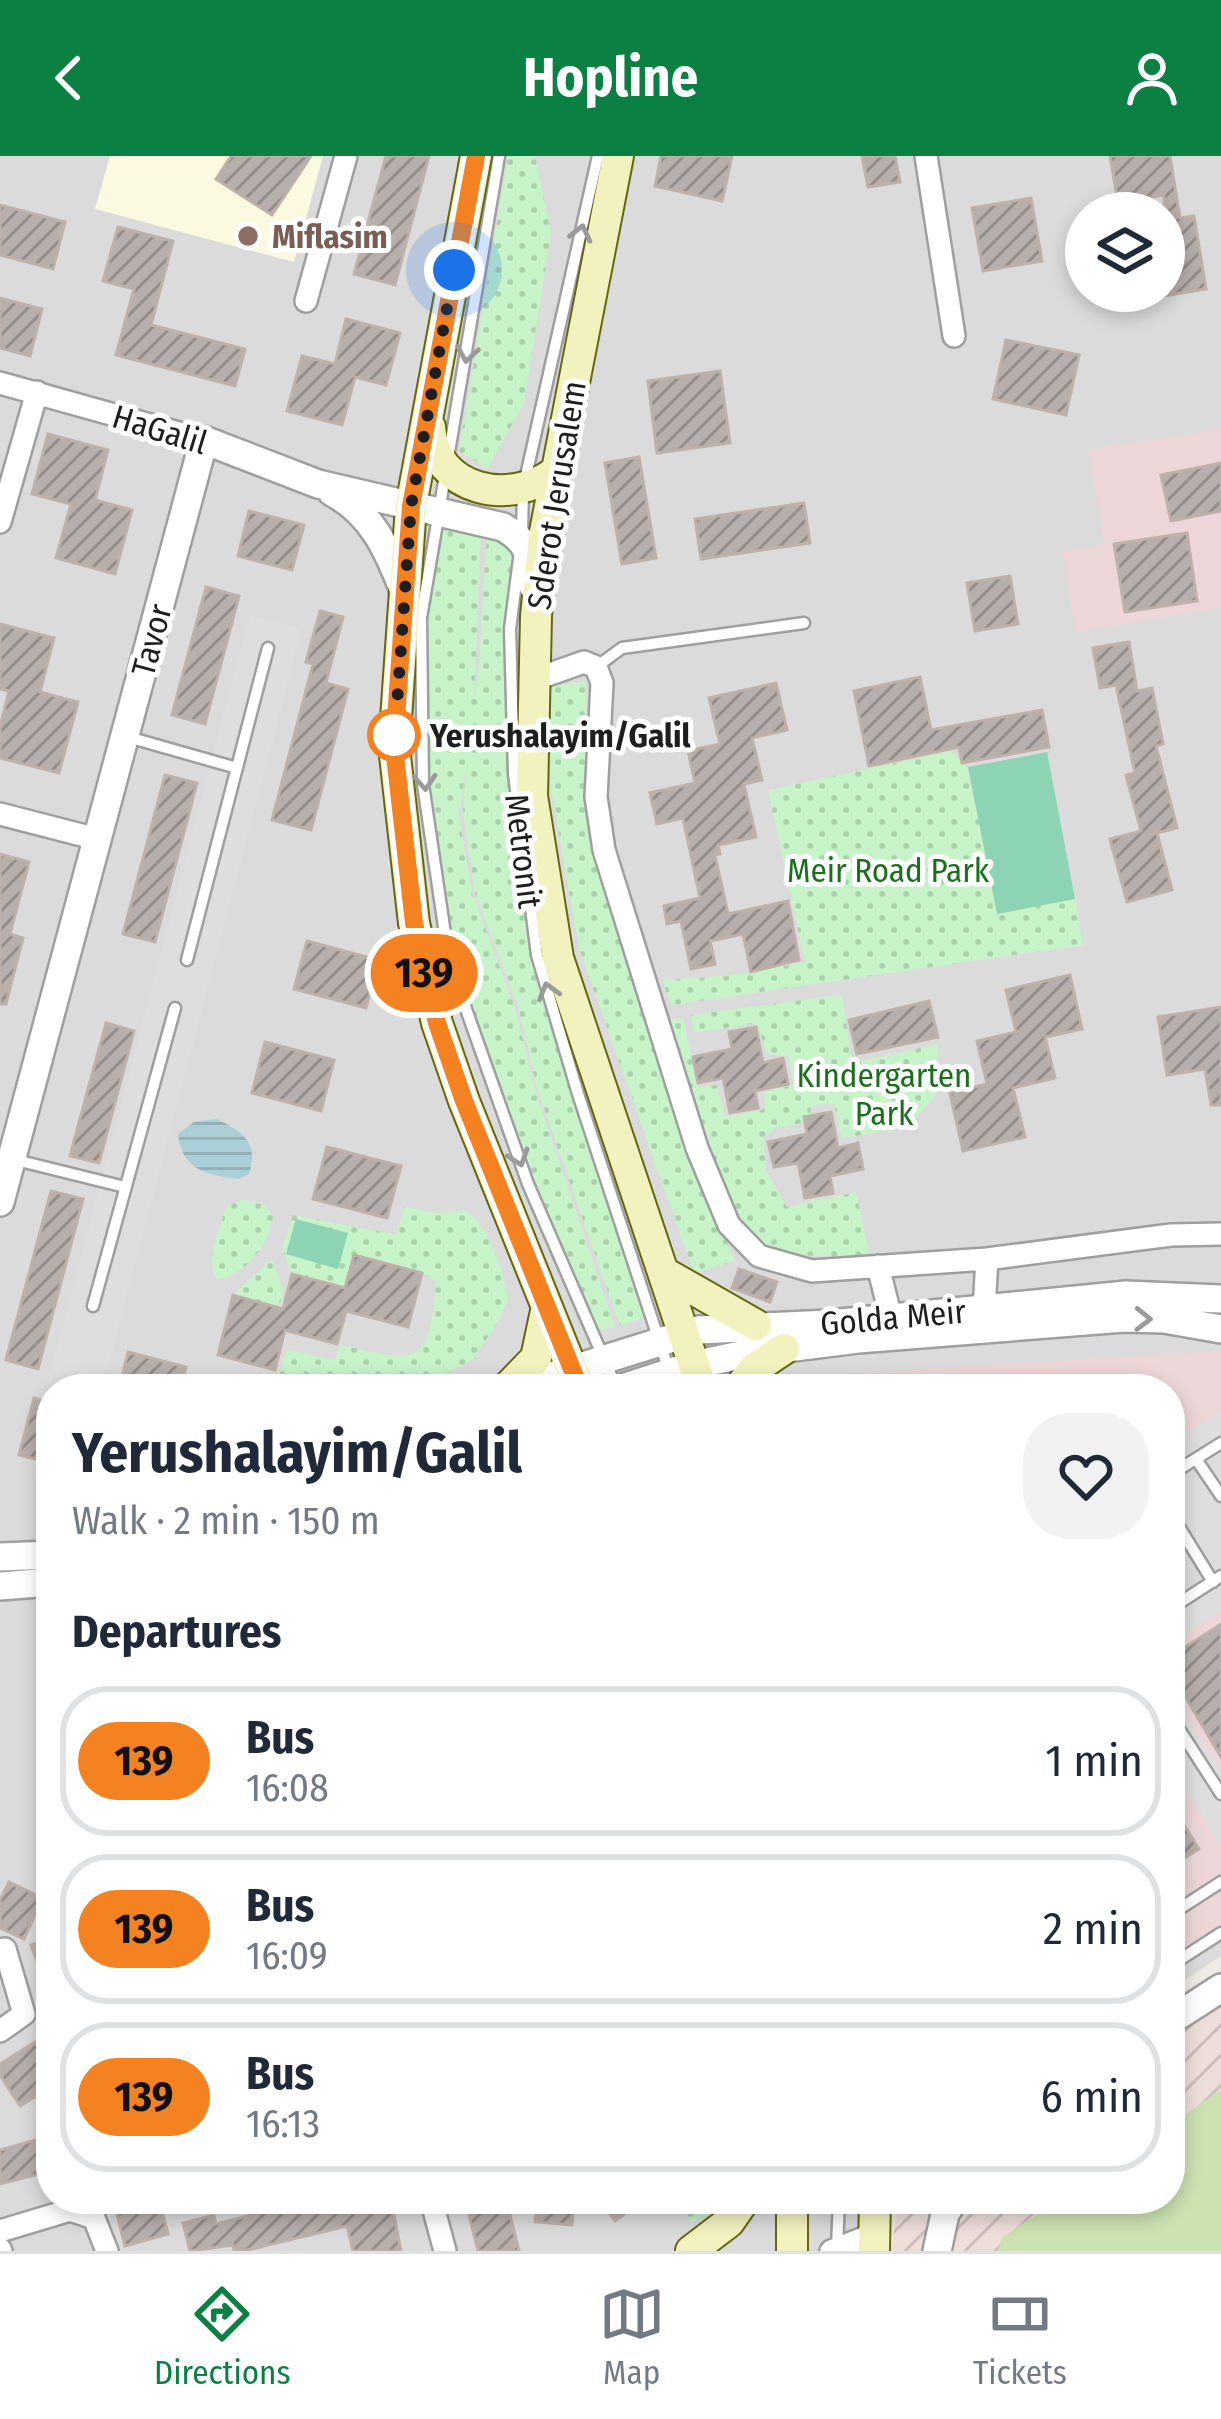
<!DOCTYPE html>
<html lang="en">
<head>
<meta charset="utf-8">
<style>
  body { margin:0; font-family:"Fira Sans Condensed",sans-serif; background:#f2f2f3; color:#1f2937; height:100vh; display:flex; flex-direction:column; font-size:45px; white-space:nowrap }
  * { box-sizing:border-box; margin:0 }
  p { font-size:39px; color:#747a83 }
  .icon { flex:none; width:66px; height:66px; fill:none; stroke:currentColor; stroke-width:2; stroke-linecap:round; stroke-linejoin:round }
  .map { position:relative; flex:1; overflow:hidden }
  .side { position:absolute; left:36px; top:1218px; width:1149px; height:840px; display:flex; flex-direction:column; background:#fff; border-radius:48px; box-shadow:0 6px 18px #0003 }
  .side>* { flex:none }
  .badge { padding:0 24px; border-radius:39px; font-size:42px; line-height:78px }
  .fabs { position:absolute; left:1065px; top:36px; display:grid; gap:24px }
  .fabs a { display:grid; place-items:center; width:120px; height:120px; border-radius:50%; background:#fff; box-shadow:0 6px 18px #0003; font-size:60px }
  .you { position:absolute; width:60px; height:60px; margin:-30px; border:9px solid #fff; border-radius:50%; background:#1a73e8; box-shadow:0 0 0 18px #1a73e833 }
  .map>.badge { position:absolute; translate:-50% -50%; box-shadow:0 0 0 6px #fff }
  h2 { padding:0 36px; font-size:45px; line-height:108px }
  .round { display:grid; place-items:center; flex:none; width:126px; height:126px; border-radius:48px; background:#f2f2f3 }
  .head { display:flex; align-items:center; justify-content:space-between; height:204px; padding:0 36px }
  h1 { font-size:57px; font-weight:700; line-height:90px }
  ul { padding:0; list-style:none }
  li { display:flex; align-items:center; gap:36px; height:150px; margin:0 24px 18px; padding:0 12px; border:6px solid #e0e1e3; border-radius:48px }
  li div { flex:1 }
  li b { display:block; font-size:45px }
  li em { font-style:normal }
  li .badge { min-width:132px; font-weight:700; text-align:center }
  header { display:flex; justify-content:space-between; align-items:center; height:156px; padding:0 36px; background:#0b8043; color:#fff; font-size:54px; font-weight:700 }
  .menu { display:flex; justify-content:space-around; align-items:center; height:168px; border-top:3px solid #e0e1e3; background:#fff; font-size:33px; color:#747a83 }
  .menu a { display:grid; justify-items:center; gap:6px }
  .menu .active { color:#0b8043 }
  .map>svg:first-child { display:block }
</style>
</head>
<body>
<header><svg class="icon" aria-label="back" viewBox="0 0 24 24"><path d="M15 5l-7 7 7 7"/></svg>Hopline<svg class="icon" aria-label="person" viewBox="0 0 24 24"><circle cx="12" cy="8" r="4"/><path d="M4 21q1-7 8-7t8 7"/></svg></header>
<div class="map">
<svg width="1221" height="2095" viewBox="0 0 1221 2095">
  <defs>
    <pattern id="military-furrows" width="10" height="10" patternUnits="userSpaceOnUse" patternTransform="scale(3)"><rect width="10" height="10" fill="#eededa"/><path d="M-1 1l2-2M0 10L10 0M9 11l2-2" fill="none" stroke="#ccbebb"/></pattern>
    <pattern id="park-dots" width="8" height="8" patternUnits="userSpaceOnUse" patternTransform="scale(3)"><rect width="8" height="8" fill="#c7f3c8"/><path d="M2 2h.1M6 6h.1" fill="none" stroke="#aad0ab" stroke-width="1.8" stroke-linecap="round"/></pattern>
    <pattern id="water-rules" width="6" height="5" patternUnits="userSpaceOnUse" patternTransform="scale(3)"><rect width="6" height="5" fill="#abcfd6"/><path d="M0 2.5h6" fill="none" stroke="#93b1b7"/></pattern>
    <pattern id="building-hatch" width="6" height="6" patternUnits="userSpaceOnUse" patternTransform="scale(3)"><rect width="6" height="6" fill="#b7afab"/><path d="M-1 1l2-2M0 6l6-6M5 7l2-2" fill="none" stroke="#948e8b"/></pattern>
  </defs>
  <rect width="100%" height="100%" fill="#eeeae5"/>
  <path fill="#dcdbdb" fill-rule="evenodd" d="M0,0H1221V1800L1170,1834V1233H51V2043H882L869,2095H0ZM1086,57H1164V135H1086Z"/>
  <path fill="#edd6d7" d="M1221,273V452L1075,476L1063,395L1105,389L1088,294Z
    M1221,1195V1784L1170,1817V1233H766L778,1222Z"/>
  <path fill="#fbfae1" d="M110,0H323L294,106L95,53Z"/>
  <path fill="url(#military-furrows)" d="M1221,1814V2095H891L899,2043H1170V1847Z"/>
  <path fill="#cce2b1" d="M1221,1934V2095H998L1002,2082L1060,2043H1170V1969Z"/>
  <path fill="url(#park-dots)" d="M508,0H535L551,77L524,247L488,312L459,296Z
    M442,366L481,373L474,543L479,512L487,375L516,390L514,618L537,799L653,1158L620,1170L537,932L518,850L475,737L463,655L465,618L459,659L472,737L515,852L535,934L615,1171L590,1176L526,1022L449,805L423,628L421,465Z
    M585,525L589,627L715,1058L735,1105L694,1117L579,792L551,633L548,531Z
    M951,595L967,611L999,756L1075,743L1083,789L671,849L662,824L727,820L805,806L768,634Z
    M842,839L852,907L938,888L937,938L908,971L842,982L834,948L810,950L812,965L776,972L763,981L766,1015L787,1051L856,1036L870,1101C851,1100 792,1102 777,1095C722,1073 682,920 664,865L683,862L698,932L717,929L725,961L765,953L764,936L793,929L789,900L767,898L757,867L694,877L691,859Z
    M243,1044C258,1046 265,1047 273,1060C270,1088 245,1119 217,1124C204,1104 220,1071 227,1050Z
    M404,1051L434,1057L467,1055C492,1075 502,1113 508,1144L495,1171L473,1203L422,1231L206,1233L209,1222L277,1227L287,1194L335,1204L341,1189C418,1207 430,1212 436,1125L422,1117L355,1099L345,1132L292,1118L282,1092L293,1059L397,1079Z
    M272,1103L283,1134L279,1152L233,1139Z
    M681,2043H728L714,2057L691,2067Z"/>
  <path fill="#8cd4b4" d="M1047,596L1075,743L997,758L968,611Z
    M296,1063L348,1077L338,1113L286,1098Z"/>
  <path fill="#dedede" d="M250,459L302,472L102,1233H72L48,1227Z
    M1221,1256V1455L1170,1488V1287Z
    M1170,1533L1221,1616V1691L1170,1609Z"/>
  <path fill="url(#water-rules)" d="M217,963C243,976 259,987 249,1018L239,1023C206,1019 182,1014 178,978L194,966Z"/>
  <path fill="url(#building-hatch)" stroke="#beb1a9" stroke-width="3" d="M231,0H311L272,59L216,23Z
    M386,0H429L395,129L354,118Z
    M661,0H732L722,45L655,30Z
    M862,0H895L900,26L868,31Z
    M1110,0H1170L1180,62L1194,60L1206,133L1164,140V39L1118,47Z
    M1031,42L1042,105L983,115L972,52Z
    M0,49L65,66L53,113L0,99Z
    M118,71L173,85L151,169L245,193L235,230L116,199L134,133L103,125Z
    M0,142L42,153L30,200L0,192Z
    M346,163L400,177L386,229L355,221L342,269L287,255L302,200L335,208Z
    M1006,184L1079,199L1066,259L993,243Z
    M720,215L730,287L657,297L648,225Z
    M48,278L108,294L95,344L132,354L115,418L56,402L71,348L32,338Z
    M639,301L656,402L622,408L605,307Z
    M1221,307V355L1171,365L1161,319Z
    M804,347L810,387L701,403L695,363Z
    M249,355L304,369L292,414L238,400Z
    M1187,377L1197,445L1125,456L1114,388Z
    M1010,420L1018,468L975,475L967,427Z
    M206,431L239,440L205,568L172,559Z
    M320,455L343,461L326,527L348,533L311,674L272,664L313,508L306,506Z
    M0,468L54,482L40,536L78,546L59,617L0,602V571L9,535L0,533Z
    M1129,486L1137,535L1152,532L1163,588L1156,590L1177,672L1157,677L1172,734L1127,746L1110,683L1141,675L1126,619L1135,617L1116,529L1100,532L1093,492Z
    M920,521L931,574L1042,554L1049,591L962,607L959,591L869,610L854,535Z
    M776,527L787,574L752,582L762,624L744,628L756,681L718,689L720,698L715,699L728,758L788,745L799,804L751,816L743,778L710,785L715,808L691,813L681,765L667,768L664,750L700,742L683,662L657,668L650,637L695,627L688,595L720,588L709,542Z
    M165,619L197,627L155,786L123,778Z
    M0,698L29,706L10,778L23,782L6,848H0Z
    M307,785L378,804L366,852L294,833Z
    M1070,819L1082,873L1045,881L1055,922L1013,932L1025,981L963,995L950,937L987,928L977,885L1016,876L1006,834Z
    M929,845L938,881L857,898L849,864Z
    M1221,851V949H1211L1205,913L1167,919L1158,861Z
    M106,867L134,875L99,1007L70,1000Z
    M756,871L763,907L783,902L788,928L755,935L758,952L730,957L723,922L698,927L693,901L732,893L729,876Z
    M265,886L334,904L321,955L252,937Z
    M831,956L838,992L858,987L863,1013L830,1020L833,1037L805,1042L798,1007L774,1011L768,986L807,978L804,961Z
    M327,991L401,1010L387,1062L313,1043Z
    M51,1035L83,1043L38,1213L6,1204Z
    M354,1099L422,1117L408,1171L346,1155L337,1188L285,1174L275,1214L218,1199L233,1139L283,1153L292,1118L345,1132Z
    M739,1113L777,1126L770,1146L732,1132Z
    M128,1196L186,1211L181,1233H119Z
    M34,1242L51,1247V1307L19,1299Z
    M1221,1468V1601L1170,1515V1501Z
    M1170,1647L1199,1693L1170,1711Z
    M9,1726L43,1742L24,1783L0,1772V1744Z
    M51,1782V1838H49L31,1789Z
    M35,1886L51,1911V1931L20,1950L0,1919V1908Z
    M42,1982L51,2015L0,2028V1994Z
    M113,2043H159L168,2078L125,2090Z
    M313,2043H391L401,2095H353L347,2070L243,2095H234L233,2089L190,2095L183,2067L214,2059L216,2068Z
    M465,2043H506L519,2095H478Z
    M537,2043H574L572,2069L535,2066Z
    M599,2043H645L615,2065Z"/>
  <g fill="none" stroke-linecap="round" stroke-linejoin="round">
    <defs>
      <path id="service" d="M499,0L421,462L423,628L449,805L528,1028L617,1233
        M522,378L523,333L598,0
        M519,403L510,473L514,618L537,799L578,938L675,1233
        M596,511L622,492L804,467
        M128,581L237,612
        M187,804L268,492
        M12,1003L125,1031
        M93,1150L175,852
        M1196,1303L1221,1340
        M1170,1319L1221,1287
        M1170,1356L1213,1426
        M1170,1453L1221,1420
        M1170,1559L1221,1638
        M1170,1759L1221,1726
        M1170,1810L1221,1777
        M837,2092L839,2043"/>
      <path id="minor" d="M926,0L954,180
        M306,145L346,0
        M0,227L204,284
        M0,366L37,236
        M536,523L584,506L596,511L602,527L596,641L604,694L697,992L729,1069L759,1100L812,1115L987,1103L1171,1079L1221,1078
        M0,658L97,683
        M878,1110L891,1162
        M984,1154L987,1103
        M0,1794L5,1793L24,1858L0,1875
        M431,2043L445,2095
        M0,2075L70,2054L94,2062L107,2095
        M0,2093L1,2095
        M831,2095L876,2077"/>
      <path id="tertiary" d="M332,336C372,357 388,394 404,435
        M0,1046L204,284L318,328L503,371C531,387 529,400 533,430
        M510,1233L698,1174L830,1168L1126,1139L1221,1143
        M619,1233L693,1209L755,1196L858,1183L1124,1162L1164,1163L1221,1173
        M0,1401L51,1399
        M0,1430L51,1426
        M1170,1865L1221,1832
        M937,2095L945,2058L954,2043"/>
      <path id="secondary" d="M476,0L411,350L394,591L414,767L437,867L464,945L580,1233
        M618,0L544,381L536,460L532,640L558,802L702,1233
        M430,271C434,336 512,351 556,315
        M663,1116L756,1169
        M506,1233L536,1202L546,1155
        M738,1233L754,1213L784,1193
        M792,2043V2095
        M691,2095L729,2066L745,2043
        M874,2095L875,2043"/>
    </defs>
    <use href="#service" stroke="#9f9f9f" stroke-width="15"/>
    <use href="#minor" stroke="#9f9f9f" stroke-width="26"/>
    <use href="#tertiary" stroke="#9f9f9f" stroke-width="32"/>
    <use href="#secondary" stroke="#646811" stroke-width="34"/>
    <use href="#service" stroke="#fff" stroke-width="10"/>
    <use href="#minor" stroke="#fff" stroke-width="21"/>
    <use href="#tertiary" stroke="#fff" stroke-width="27"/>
    <use href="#secondary" stroke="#f2f2bf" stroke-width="30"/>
  </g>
  <defs><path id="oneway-chevron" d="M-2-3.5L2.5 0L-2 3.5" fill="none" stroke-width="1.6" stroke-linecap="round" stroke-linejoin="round" transform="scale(3)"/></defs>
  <g stroke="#9a9a9a">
    <use href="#oneway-chevron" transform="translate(581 77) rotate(-77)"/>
    <use href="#oneway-chevron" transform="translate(467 198) rotate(99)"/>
    <use href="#oneway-chevron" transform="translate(425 626) rotate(86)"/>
    <use href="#oneway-chevron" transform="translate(548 835) rotate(-106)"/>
    <use href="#oneway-chevron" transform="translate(519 1002) rotate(71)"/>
    <use href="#oneway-chevron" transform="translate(1143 1163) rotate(1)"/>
  </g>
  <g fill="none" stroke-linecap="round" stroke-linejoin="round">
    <defs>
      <path id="line" d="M476,0L411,350L394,591L414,767L437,867L464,945L580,1233"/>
    </defs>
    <use href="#line" stroke="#fff" stroke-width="27"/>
    <use href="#line" stroke="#f58220" stroke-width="18"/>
    <path stroke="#1e1e1e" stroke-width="12" stroke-dasharray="0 21.6" d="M394,579V591L411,350L454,114"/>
  </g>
  <circle fill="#8d6e63" stroke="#fff" stroke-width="4.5" cx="248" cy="80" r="12"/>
  <circle fill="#fff" stroke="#f58220" stroke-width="6" cx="394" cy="579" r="24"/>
  <g text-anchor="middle" stroke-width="10" stroke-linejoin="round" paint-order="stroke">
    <g font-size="33" font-weight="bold" fill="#785e54" stroke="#fff" text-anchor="start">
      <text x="272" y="92">Miflasim</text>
    </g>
    <g font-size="33" fill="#1e1e1e" stroke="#fff">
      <text transform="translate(160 273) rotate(17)" y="12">HaGalil</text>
      <text transform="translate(556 339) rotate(-81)" y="12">Sderot Jerusalem</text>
      <text transform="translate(151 484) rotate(-75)" y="12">Tavor</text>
      <text transform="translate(524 695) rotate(83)" y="12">Metronit</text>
      <text transform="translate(893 1161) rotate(-5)" y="12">Golda Meir</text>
    </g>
    <g font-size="33" font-weight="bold" fill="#1e1e1e" stroke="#fff" text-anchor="start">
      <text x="430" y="591">Yerushalayim/Galil</text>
    </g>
    <g font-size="33" fill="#18701a" stroke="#fff">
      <text x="888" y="726">Meir Road Park</text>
      <text x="884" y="931">Kindergarten<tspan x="884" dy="38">Park</tspan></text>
    </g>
  </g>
</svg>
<div class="fabs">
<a><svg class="icon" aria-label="layers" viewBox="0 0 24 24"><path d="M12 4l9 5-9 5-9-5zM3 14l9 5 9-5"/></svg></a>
</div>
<div class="you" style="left:454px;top:114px"></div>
<b class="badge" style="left:424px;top:817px;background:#f58220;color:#111">139</b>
<section class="side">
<div class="head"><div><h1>Yerushalayim/Galil</h1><p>Walk · 2 min · 150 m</p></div><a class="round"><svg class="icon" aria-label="heart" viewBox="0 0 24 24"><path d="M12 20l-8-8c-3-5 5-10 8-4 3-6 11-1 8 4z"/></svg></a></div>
<h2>Departures</h2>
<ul>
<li><span class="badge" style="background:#f58220;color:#111">139</span><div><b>Bus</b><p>16:08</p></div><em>1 min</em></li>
<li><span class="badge" style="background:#f58220;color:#111">139</span><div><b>Bus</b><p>16:09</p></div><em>2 min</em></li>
<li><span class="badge" style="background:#f58220;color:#111">139</span><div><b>Bus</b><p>16:13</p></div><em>6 min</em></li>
</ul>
</section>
</div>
<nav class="menu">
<a class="active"><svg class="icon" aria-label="directions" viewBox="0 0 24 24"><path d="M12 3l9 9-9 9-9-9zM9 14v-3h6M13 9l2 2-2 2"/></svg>Directions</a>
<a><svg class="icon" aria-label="map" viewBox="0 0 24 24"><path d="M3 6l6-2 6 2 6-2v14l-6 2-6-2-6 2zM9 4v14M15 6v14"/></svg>Map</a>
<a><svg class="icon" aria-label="tickets" viewBox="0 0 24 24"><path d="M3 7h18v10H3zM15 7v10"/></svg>Tickets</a>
</nav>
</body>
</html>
